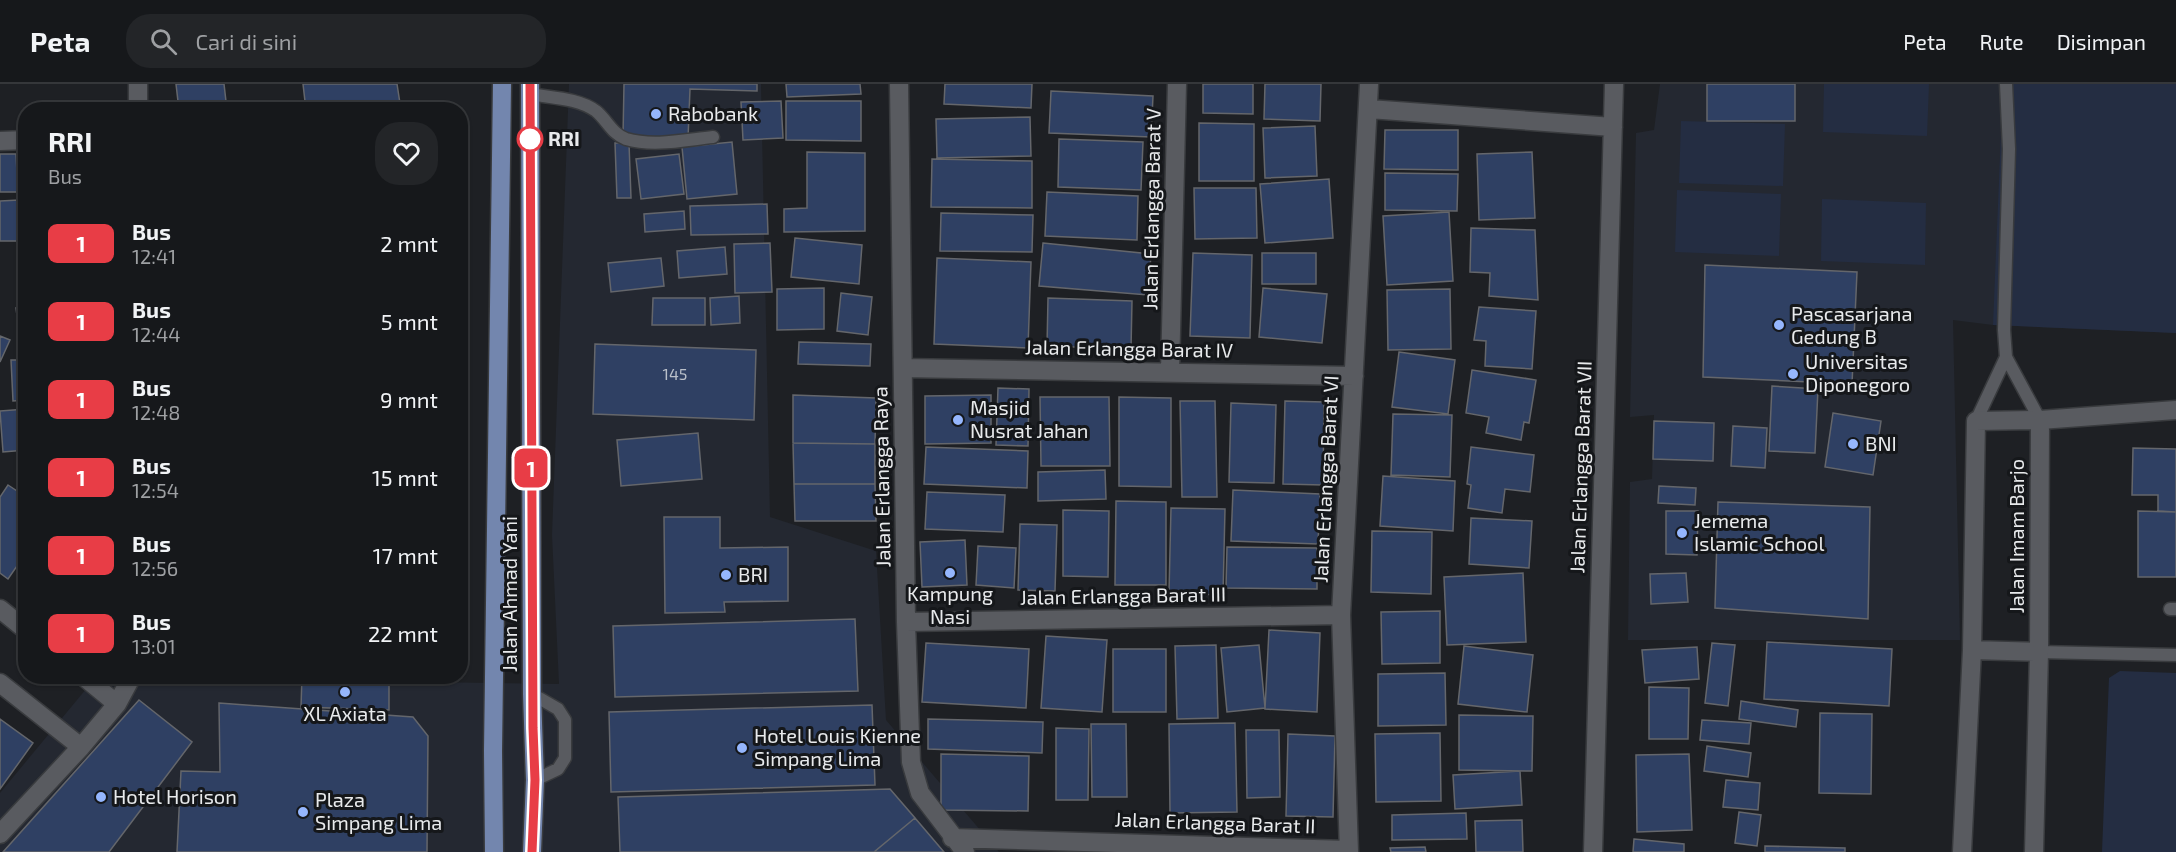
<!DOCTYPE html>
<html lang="id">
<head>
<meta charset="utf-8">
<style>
  body { margin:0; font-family:"Exo 2",sans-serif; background:#232528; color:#f1f3f6; height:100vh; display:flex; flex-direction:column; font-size:22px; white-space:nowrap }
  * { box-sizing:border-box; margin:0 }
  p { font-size:20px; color:#9ea0a3 }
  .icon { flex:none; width:33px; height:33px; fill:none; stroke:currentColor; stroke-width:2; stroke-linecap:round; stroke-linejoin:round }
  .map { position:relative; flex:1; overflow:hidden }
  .side { position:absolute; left:18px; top:18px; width:450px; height:582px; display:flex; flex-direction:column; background:#16181b; border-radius:24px; box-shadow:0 2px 4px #0004,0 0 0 2px #35373a }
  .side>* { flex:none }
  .badge { padding:0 12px; border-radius:9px; font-size:21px; line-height:39px }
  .map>.badge { position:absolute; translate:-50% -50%; box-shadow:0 0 0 3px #fff }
  .round { display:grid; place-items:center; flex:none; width:63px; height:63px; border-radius:24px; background:#232528 }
  .overview { display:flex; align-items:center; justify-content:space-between; height:102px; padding:0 30px }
  h1 { font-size:28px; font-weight:700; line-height:45px }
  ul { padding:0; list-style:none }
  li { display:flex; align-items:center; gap:18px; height:78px; padding:0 30px }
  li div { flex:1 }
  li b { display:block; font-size:22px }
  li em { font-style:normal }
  li .badge { min-width:66px; font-weight:700; text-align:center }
  header { display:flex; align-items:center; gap:36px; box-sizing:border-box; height:84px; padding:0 30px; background:#16181b; border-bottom:2px solid #35373a }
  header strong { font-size:28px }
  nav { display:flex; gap:33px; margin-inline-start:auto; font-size:21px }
  .search { width:420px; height:54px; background:#232528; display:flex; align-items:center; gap:15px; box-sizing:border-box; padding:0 21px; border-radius:24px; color:#9ea0a3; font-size:22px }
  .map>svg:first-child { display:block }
</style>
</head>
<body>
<header>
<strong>Peta</strong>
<div class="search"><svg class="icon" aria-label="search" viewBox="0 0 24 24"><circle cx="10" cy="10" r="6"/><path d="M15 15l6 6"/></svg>Cari di sini</div>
<nav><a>Peta</a><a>Rute</a><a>Disimpan</a></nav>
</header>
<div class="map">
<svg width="2176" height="768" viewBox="0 0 2176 768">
  <rect width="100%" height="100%" fill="#1e2024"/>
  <path fill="#242831" d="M569,0H761L770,433L876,467L886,636L999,768H0V709L96,593L559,600L552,451Z
    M1660,0H2176V249L1993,241L1953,236L1960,556H1628L1630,398L1652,395L1654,331L1630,333L1636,49L1654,46Z"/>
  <path fill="#242d42" d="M1824,0H1929L1927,52L1823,48Z
    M2003,0H2176V249L1993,241Z
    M1681,37L1785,40L1783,102L1679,99Z
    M1677,106L1781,110L1779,172L1675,168Z
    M1822,115L1926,119L1925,181L1821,177Z
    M2120,587L2176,589V768H2102L2109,594Z"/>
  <path fill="#2f4063" stroke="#64666b" stroke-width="1.5" d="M176,0H224L227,26H179Z
    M303,0H397L401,26H306Z
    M624,0H757V7L690,5L688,55L623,52Z
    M786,0H860L861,10L787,13Z
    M945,0H1032L1031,24L944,20Z
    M1203,0H1253V30L1203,29Z
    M1265,0H1321L1320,37L1264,35Z
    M1707,0H1795V37H1707Z
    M1051,7L1153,12L1151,53L1049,49Z
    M781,17L783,54L743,56L741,18Z
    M786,17H861V57L786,56Z
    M1030,33L1031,72L937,74L936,35Z
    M1199,39L1254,40V97H1199Z
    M1315,42L1317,92L1265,94L1263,44Z
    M1385,46H1458V86L1384,85Z
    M1059,55L1143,58L1141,106L1058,103Z
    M732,58L737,110L687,115L682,63Z
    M615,59H629L631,114H617Z
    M807,68L865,69V147L784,148V125L807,124Z
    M1532,68L1535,134L1479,136L1477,70Z
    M0,70H16L18,108H0Z
    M679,70L684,110L641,115L636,75Z
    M932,75L1032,77V124L931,123Z
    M1385,89L1458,90L1457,127L1385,126Z
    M1329,95L1333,154L1265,159L1260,100Z
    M1194,104H1256L1257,154L1195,155Z
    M1047,108L1138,112L1137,156L1045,152Z
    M19,116L20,157H0V117Z
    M767,120L768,150L691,151L690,122Z
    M684,127L685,145L645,148L644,130Z
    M1449,128L1453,197L1387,201L1383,132Z
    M941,129L1033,131L1032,168L940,167Z
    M1471,144L1535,146L1538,216L1489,212L1490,189L1470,188Z
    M795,154L862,161L859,200L791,193Z
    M770,159L772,208L735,209L734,160Z
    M1043,159L1151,170L1148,211L1039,202Z
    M725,163L727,190L679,194L677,167Z
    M1193,169L1252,171L1250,254L1190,252Z
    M1262,169H1316V200H1262Z
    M661,174L664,202L611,208L608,179Z
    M937,174L1031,178L1028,264L934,260Z
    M1705,181L1857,188L1852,300L1703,293Z
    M824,204V245L777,246V205Z
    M1263,204L1327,210L1322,259L1259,253Z
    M1450,205L1451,265L1388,266L1387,206Z
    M841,209L872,213L868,251L837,247Z
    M739,212L740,239L711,241L710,214Z
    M653,214H705V241H652Z
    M1048,214L1132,217L1131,265L1047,262Z
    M26,223V262H21L16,224Z
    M1479,223L1536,227L1532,285L1485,282L1486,257L1474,256Z
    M0,252L10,256L0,278Z
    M799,258L871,260L870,282L798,280Z
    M595,260L756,266L754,336L593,330Z
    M1399,268L1455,276L1448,330L1392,323Z
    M11,276H26V316L13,317Z
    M1472,286L1536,296L1529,339L1524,338L1521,356L1486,349L1489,333L1466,329Z
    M1772,302L1818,305L1815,369L1769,367Z
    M998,304L1029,305L1028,362L996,361Z
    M793,311L876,314L875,360L793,359Z
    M991,311V359L925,360V312Z
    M1040,313H1109L1110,382H1041Z
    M1119,313L1171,314V403L1119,402Z
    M1180,317H1215L1217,413H1182Z
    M1285,317L1324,318L1323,401L1283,400Z
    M1231,319L1276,321L1274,399L1229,398Z
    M26,325V366L3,368L0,327Z
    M1833,329L1881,337L1873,391L1825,383Z
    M1393,330L1452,331L1450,393L1391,391Z
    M1654,337L1714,339L1713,377L1653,375Z
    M1733,342L1767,344L1765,384L1731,382Z
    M698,349L702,395L621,402L617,356Z
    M793,359L875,360V400H794Z
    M926,363L1028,367L1027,404L924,400Z
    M1471,363L1534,371L1530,408L1505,405L1502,429L1468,424L1471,401L1467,400Z
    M2133,364L2176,365V428L2158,427V411H2132Z
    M1105,386L1106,415L1038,417V388Z
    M1383,392L1455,397L1453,447L1380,442Z
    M794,400H875L876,437H795Z
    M8,401L26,413V469L8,495L0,489V413Z
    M1659,402L1696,404L1695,421L1658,419Z
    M1233,406L1320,410L1318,460L1231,457Z
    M927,408L1005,411L1003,448L925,445Z
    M1116,417L1166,418V501H1115Z
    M1718,418L1870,423L1868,535L1715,524Z
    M1171,424L1225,425L1223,511L1169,509Z
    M1063,426L1109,427L1108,493L1063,492Z
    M1666,427H1698L1697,471L1666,470Z
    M2138,427L2176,428V493H2138Z
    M664,433H720V464L788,463V517L724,518L725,528L665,529Z
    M1471,434L1532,437L1529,484L1469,480Z
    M1020,440L1057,441L1055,507L1018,506Z
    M1372,447L1432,448L1431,510L1371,508Z
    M965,456L967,501L922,503L920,458Z
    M978,462L1016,464L1014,504L976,501Z
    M1227,463L1317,464V505L1226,504Z
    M1523,489L1526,558L1447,561L1444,493Z
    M1686,489L1688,518L1651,520L1650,490Z
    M1440,527V579L1382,580L1381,528Z
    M855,535L858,607L615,613L613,542Z
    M1269,546L1320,549L1317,628L1265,625Z
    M1046,552L1107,556L1102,628L1041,624Z
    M1767,558L1892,565L1889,622L1764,615Z
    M926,559L1029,565L1026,624L922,618Z
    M1712,559L1735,561L1728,622L1705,619Z
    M1216,561L1218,634L1177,635L1175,562Z
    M1259,561L1265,624L1227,628L1221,564Z
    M1464,562L1533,571L1527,628L1458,620Z
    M1697,563L1699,595L1645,599L1642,566Z
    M1113,565H1166V628H1113Z
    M1445,589L1446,641L1378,642V590Z
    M302,592H389V626L301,623Z
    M1649,603L1689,604L1688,655H1649Z
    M139,616L192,658L109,768H3Z
    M1741,617L1798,626L1796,643L1739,635Z
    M219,619L413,633L428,652L427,768H177L181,687L220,688Z
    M872,621L875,701L611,708L609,628Z
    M1820,629L1872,630L1871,710L1819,709Z
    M1459,631L1533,632L1532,687L1459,686Z
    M0,635L33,659L0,705Z
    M928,635L1043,638L1042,669L928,665Z
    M1702,636L1751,639L1749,660L1700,656Z
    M1235,639L1237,728L1170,729L1169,640Z
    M1091,640H1126L1127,713H1092Z
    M1056,644L1089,645L1088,716H1056Z
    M1246,646H1279L1280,713L1247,714Z
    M1440,649L1441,717L1376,718L1375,650Z
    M1288,650L1335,652L1333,733L1286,732Z
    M1707,662L1751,669L1748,693L1704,687Z
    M941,670L1029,672L1028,727L941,726Z
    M1689,670L1692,746L1637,748L1636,671Z
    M1520,687L1522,721L1455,725L1453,691Z
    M1726,696L1760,699L1758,726L1723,723Z
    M890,705L915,734L874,768H620L618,713Z
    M1739,728L1761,731L1757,762L1735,759Z
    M1466,729L1467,755L1392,756V731Z
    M915,734L944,768H874Z
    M1522,736L1523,768H1476L1475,737Z
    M1634,755L1684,760V768H1633Z
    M1765,762L1845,764V768H1765Z
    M1425,763L1426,768H1391L1390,764Z"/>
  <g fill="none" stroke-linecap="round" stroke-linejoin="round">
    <defs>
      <path id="lane" d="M2006,0L2009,65L2004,246L2006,273L2040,336
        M530,10C552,14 578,14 596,27C607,36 612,50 626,55C654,63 684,56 713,53
        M1976,337L2006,273
        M2170,525H2176
        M2039,568L2176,571
        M532,610L558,625L565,636V674L558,685L535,696"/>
      <path id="street" d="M899,0L906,538L911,678L920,709L965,768
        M1369,25L1613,43
        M138,26V0
        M0,57L26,56
        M903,284L1354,292
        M1170,288L1177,0
        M0,525L26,546
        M906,538L1341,531
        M1972,566L2039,568
        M83,592L117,620
        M0,599L81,663
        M0,750L81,663L117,620L132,592
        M952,754L1348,766
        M1349,768L1341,531L1369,0
        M1593,768L1614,0
        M1962,768L1972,566L1976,337L2040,336L2176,326
        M2034,768L2039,568L2040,336"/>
      <path id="primary" d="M530,0L532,610L535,696L532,768
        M494,768L493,667L502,0"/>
    </defs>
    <use href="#lane" stroke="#393b3e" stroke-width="15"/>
    <use href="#street" stroke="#393b3e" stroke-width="21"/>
    <use href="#primary" stroke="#393b3e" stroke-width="21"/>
    <use href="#lane" stroke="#595b60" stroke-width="12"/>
    <use href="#street" stroke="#595b60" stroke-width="18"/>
    <use href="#primary" stroke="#7386ae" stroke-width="18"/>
  </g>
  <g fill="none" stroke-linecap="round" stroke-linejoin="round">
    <defs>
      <path id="line" d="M530,0L533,644L535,696L532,768"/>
    </defs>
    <use href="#line" stroke="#fff" stroke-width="14"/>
    <use href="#line" stroke="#e83d46" stroke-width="9"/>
  </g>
  <g fill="#95b6fd" stroke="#15171a" stroke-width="2">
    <circle cx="656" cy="30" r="6"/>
    <circle cx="1779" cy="241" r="6"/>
    <circle cx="1793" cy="290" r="6"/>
    <circle cx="958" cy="336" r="6"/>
    <circle cx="1853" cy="360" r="6"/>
    <circle cx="1682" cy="449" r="6"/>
    <circle cx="950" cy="489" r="6"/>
    <circle cx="726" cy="491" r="6"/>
    <circle cx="345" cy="608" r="6"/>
    <circle cx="742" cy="664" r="6"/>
    <circle cx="101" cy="713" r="6"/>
    <circle cx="303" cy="728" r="6"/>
  </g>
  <circle fill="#fff" stroke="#e83d46" stroke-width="3" cx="530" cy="55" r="12"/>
  <g text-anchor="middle" stroke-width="6" stroke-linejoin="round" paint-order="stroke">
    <g font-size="16" fill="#bac0ca">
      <text x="675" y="296">145</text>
    </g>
    <g font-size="20" fill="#e8eaec" stroke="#15171a" text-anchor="start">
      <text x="668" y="37">Rabobank</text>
      <text x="1791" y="237">Pascasarjana<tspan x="1791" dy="23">Gedung B</tspan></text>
      <text x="1805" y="285">Universitas<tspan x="1805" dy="23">Diponegoro</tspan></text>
      <text x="970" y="331">Masjid<tspan x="970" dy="23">Nusrat Jahan</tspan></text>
      <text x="1865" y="367">BNI</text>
      <text x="1694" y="444">Jemema<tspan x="1694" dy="23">Islamic School</tspan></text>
      <text x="738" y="498">BRI</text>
      <text x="950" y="517" text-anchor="middle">Kampung<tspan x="950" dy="23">Nasi</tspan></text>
      <text x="345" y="637" text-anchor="middle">XL Axiata</text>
      <text x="754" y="659">Hotel Louis Kienne<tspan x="754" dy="23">Simpang Lima</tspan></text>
      <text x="113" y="720">Hotel Horison</text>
      <text x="315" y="723">Plaza<tspan x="315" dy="23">Simpang Lima</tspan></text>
    </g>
    <g font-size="20" font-weight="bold" fill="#e8eaec" stroke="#15171a" text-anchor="start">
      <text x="548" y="62">RRI</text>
    </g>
    <g font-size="20" fill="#e8eaec" stroke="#15171a">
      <text transform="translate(1152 125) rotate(-89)" y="7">Jalan Erlangga Barat V</text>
      <text transform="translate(1129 265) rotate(1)" y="7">Jalan Erlangga Barat IV</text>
      <text transform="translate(1581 383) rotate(-88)" y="7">Jalan Erlangga Barat VII</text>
      <text transform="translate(882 393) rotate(-91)" y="7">Jalan Erlangga Raya</text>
      <text transform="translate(1326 395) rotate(-87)" y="7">Jalan Erlangga Barat VI</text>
      <text transform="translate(2017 452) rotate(-90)" y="7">Jalan Imam Barjo</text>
      <text transform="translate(510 510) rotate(-90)" y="7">Jalan Ahmad Yani</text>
      <text transform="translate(1123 512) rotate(-1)" y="7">Jalan Erlangga Barat III</text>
      <text transform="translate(1215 739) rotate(2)" y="7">Jalan Erlangga Barat II</text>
    </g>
  </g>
</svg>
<b class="badge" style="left:531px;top:384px;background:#e83d46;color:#fff">1</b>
<section class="side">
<div class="overview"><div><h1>RRI</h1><p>Bus</p></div><a class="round"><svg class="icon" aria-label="heart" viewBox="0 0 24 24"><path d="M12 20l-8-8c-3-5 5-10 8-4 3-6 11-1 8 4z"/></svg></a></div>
<ul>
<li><span class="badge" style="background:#e83d46;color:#fff">1</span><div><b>Bus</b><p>12:41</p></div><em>2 mnt</em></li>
<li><span class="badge" style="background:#e83d46;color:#fff">1</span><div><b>Bus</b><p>12:44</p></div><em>5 mnt</em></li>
<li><span class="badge" style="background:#e83d46;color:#fff">1</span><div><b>Bus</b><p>12:48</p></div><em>9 mnt</em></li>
<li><span class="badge" style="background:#e83d46;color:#fff">1</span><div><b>Bus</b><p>12:54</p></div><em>15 mnt</em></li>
<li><span class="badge" style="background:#e83d46;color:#fff">1</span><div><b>Bus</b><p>12:56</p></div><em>17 mnt</em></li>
<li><span class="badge" style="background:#e83d46;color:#fff">1</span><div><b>Bus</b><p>13:01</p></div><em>22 mnt</em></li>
</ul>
</section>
</div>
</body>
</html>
